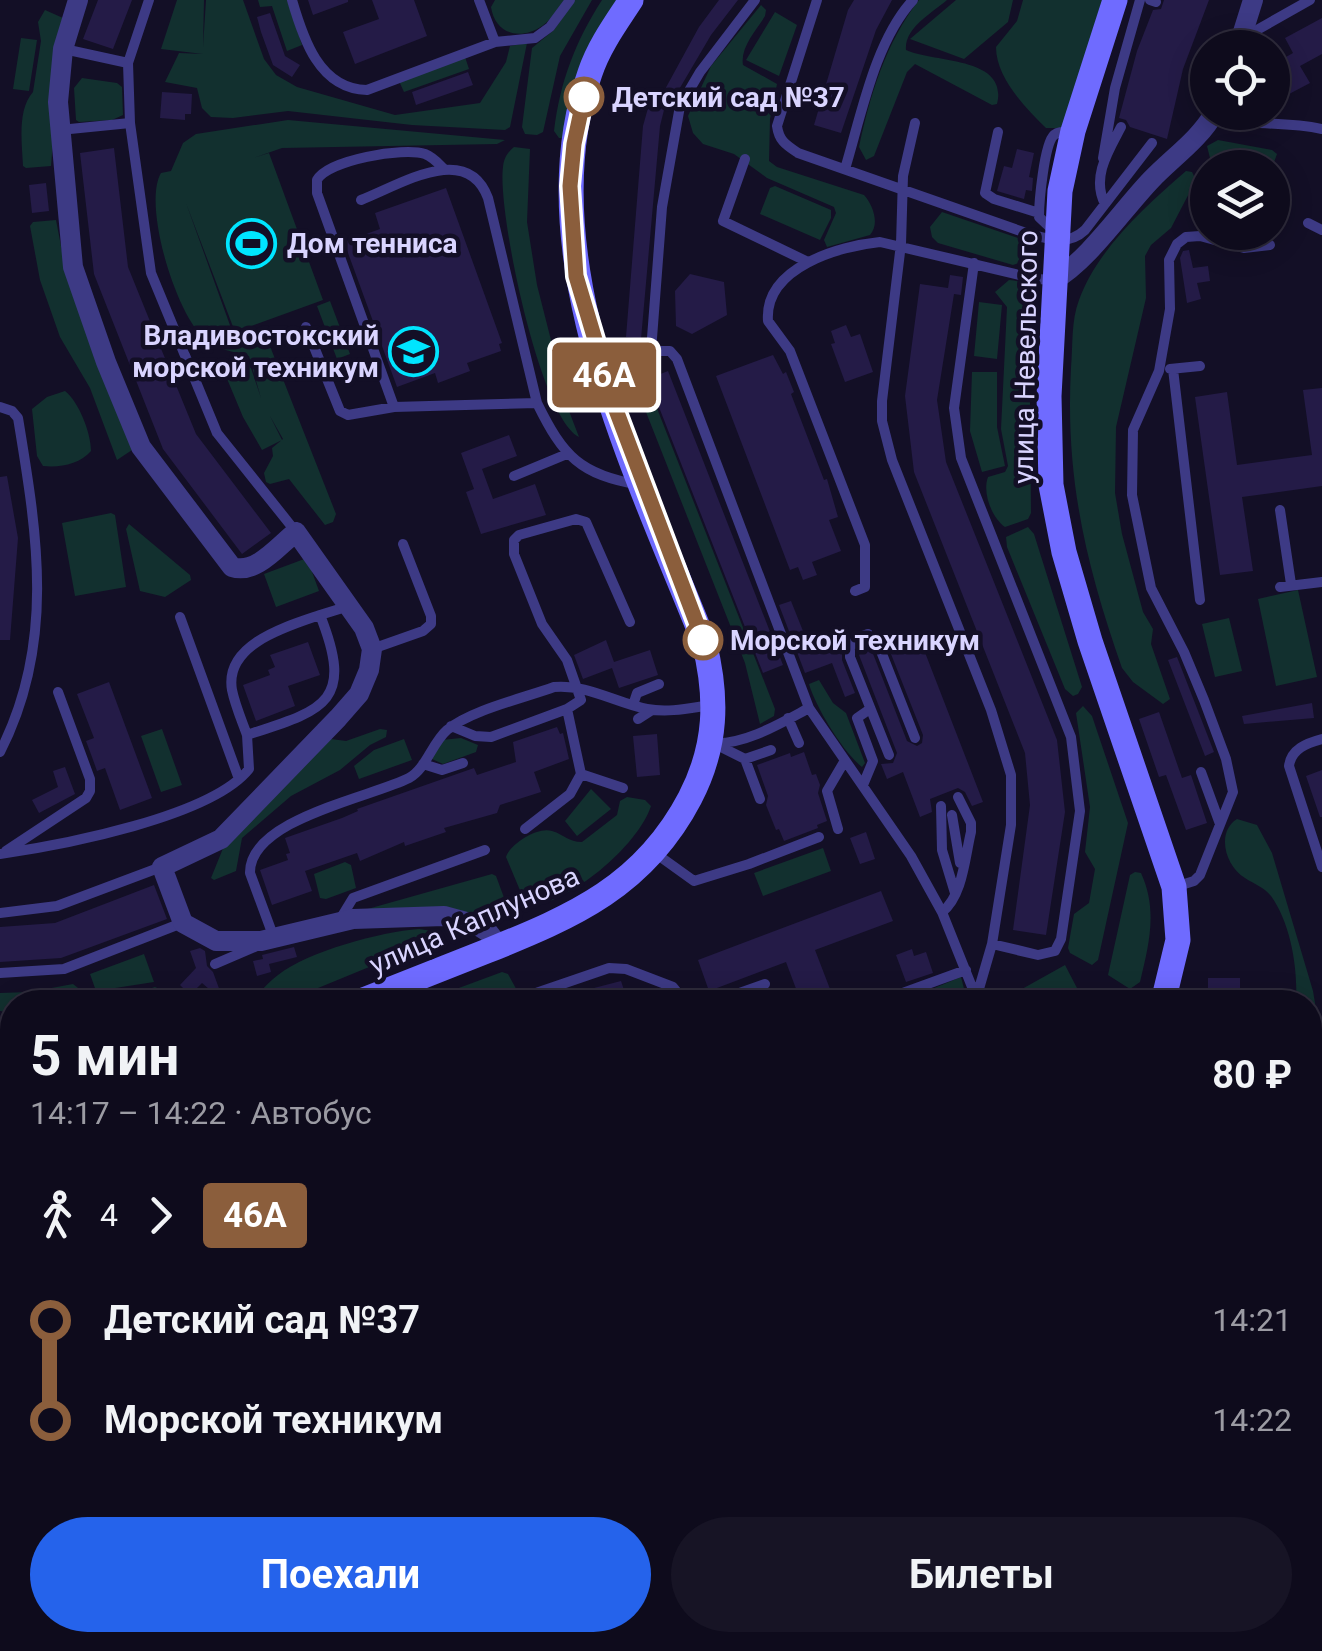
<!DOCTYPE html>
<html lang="ru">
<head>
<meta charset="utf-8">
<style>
  body { margin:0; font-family:Roboto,sans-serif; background:#171425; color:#f1f3f6; height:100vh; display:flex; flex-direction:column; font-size:38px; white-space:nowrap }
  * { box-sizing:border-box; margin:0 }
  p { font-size:32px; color:#9b9ba3 }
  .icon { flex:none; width:55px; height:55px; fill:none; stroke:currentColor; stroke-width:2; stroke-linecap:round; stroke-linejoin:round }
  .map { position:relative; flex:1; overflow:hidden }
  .drawer { position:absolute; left:0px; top:990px; width:1322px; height:662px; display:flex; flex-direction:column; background:#0e0b1c; border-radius:40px 40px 0 0; box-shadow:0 5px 25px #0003,0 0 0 2px #2e2b3b }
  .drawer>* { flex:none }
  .badge { padding:0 20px; border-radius:8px; font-size:35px; line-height:65px }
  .tools { position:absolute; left:1190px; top:30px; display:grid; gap:20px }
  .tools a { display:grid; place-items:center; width:100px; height:100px; border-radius:50%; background:#0e0b1c; box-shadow:0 5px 25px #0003,0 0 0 2px #2e2b3b; font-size:50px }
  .map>.badge { position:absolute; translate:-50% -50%; box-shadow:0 0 0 5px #fff }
  .legs { display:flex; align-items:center; gap:15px; height:110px; padding:0 30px; font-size:32px }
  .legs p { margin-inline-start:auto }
  .summary { display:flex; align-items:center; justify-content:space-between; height:170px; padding:0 30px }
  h1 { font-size:55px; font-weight:700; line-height:75px }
  .cta { display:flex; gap:20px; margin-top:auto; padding:20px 30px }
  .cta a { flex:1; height:115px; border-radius:60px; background:#2563eb; color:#fff; font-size:40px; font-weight:700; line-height:115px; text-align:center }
  .cta a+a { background:#171425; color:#f1f3f6 }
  ul { padding:0 30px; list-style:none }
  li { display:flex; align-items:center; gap:35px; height:100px; font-size:38px }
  li i { display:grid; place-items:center; width:15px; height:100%; margin:0 12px; background:currentColor }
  li i::after { content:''; width:25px; height:25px; margin:-12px; border:8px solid; border-radius:50%; background:#0e0b1c }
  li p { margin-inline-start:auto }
  li:first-child i { background:linear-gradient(#0000 50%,currentColor 0) }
  li:last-child i { background:linear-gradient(currentColor 50%,#0000 0) }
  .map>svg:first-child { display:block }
</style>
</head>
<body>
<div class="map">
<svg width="1322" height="1651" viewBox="0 0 1322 1651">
  <rect width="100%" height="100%" fill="#130f26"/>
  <path fill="#12302f" d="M177,0H204L203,47L206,0H243L264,59L276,75L297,87L395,115L480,103L506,62L510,46L527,43L510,127L505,130L412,125L288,111L233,118L211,117L202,108L197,88L165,82L179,53L203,54L161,49Z
    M258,0H287L302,45L287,51L272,6L260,7Z
    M495,0H564C557,9 551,20 542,26C520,41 495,34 491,7Z
    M575,0H592L560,56L543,132L537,135L525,134L522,127L532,48L554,30Z
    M602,0H622L563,138H559L554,131C560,82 575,42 602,0Z
    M919,0H947C932,13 904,28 906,50C933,63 1009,56 997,104L992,105L915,64L907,72L874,156L866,160L859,147C870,95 886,42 919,0Z
    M956,0H1013L1008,22L964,59L910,39Z
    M1023,0H1102L1063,128H1046C1025,107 996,78 996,47L1017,21Z
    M761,5L766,10L765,16C756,31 740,47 743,65L777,84L770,119L769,161L777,167L864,195C873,205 880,224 870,235L827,247L824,240L836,213L834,207L767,178L734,154L703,144L693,133L688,116L711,66Z
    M45,10L63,18L51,166L26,168L23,166C22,143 17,110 33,92L41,41L38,22Z
    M775,12L797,25L779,76L746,60Z
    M21,38L37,40L29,91L13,89Z
    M465,57L469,69L404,92L399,81Z
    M82,78L117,83L122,87L123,115L112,120L79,122L76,120L74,88Z
    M288,120L505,140L497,144L282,148L250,159L269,153L323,300L235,332L186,203L236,342L263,334L266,336L336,514L333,522L325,525L289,479L270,484L266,482L264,473L273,456L272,448L283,439L270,416L282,440L262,450L243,417L220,362L247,356L261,398L249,356C234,351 219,351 206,340C177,318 142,205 161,173L171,171L183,143L196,134Z
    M1218,140L1272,150L1277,154L1273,165L1210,158L1207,146Z
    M514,147L530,149L527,222L537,285L569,411L579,437C540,418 497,211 503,167C504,158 507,153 514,147Z
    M1186,171L1192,172L1196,180L1171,228L1151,245L1145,256L1146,298L1116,427L1115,493L1122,534L1143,612L1153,629L1151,644L1170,699L1163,704L1133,682L1122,668C1086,565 1065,478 1071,368C1073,345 1071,321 1079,300C1098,248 1146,206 1186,171Z
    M775,186L831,210V218L820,240L760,214L770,188Z
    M942,212L1021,239L1024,245L1018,253L1022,262L1013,265L938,243L932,237L930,227Z
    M56,220L66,272L132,450L117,460L90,388L60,337L40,280L30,226L33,222Z
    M1009,280C1022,281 1028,284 1029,296L1031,513L1028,519L1005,527C992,518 982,493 988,477L1005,472L1008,466L1001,429L1007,307L995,292Z
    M330,301L350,354L337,359L317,306Z
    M979,302L1002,305L997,359L974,356Z
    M635,362L640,365L775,709L774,716L760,724L745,663L631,374L630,368Z
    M972,372H997V427L1005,466L982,472L970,431Z
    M65,391C79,402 91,433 91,451C80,464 60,468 43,466L37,456L32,409L47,397Z
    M111,513L115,515L126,587L75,596L62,523Z
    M129,524L190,575L191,580L165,597L140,591L126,529Z
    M1028,527L1034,534L1082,687L1078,694L1073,696L1065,689L1007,547L1006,537Z
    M307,558L319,591L276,607L264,574Z
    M1298,590L1317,677L1276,686L1258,599Z
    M1229,618L1242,671L1215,677L1202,624Z
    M819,680L833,703L846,713L865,763L862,767C843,752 816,708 809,684Z
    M1083,706L1092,716L1128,823L1098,960L1092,965L1070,953L1068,948L1074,914L1089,903L1095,869L1085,852L1090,807L1076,713Z
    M162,729L182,785L161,792L141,736Z
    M380,729L387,730L386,737L370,745L340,770L291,796L242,838L236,871L214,880L211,878L226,841L331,739L346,741Z
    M461,738L478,745L476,752L443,764L432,759L442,740Z
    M404,739L412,760L359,779L354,766L374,750Z
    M591,789L611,809L577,836L565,821Z
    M627,797L645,800L651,806C638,846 569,904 527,907L506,857C510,844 538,826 552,831C565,835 568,842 582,842L617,815L620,801Z
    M1237,819L1257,825L1272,853L1313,991L1320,1033L1316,1073L1310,1092V1002H1296C1298,969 1291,924 1271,896C1264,887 1254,884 1245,878C1225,866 1216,832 1237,819Z
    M823,848L831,871L763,896L754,873Z
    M345,862L351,865L356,888L326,899L320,898L314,874Z
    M1135,872L1141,873C1158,910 1149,944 1140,982L1130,989L1108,975L1130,875Z
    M492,874L496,876L509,911L507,918L490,925L364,910Z
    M419,929L432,931L430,942L284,1002H241C262,995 262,987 278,975C309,951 380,932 419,929Z
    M144,954L154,982L96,991L90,974Z
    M1065,965L1077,988L1050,1002H1030L1022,989Z
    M502,972L508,974L520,996L515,1002H421Z
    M961,977L967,1000L931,1002L927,991Z
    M73,984L96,1002H12V1013L0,1011V993L30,992Z
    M155,987L188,1002H107Z
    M1315,1122L1322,1127V1185L1310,1183V1125Z
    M457,1640H541V1641C526,1651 484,1651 461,1651Z"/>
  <path fill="#241b47" d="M98,0H132L113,49L83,39Z
    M308,0H348V2L313,15Z
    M372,0H414L427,36L355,64L343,32L379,19Z
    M719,0H738L711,35L674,98L663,93L699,27Z
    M854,0H892L876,30L841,133L814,125L848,10Z
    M1164,0H1209L1183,69L1167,139L1130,127L1126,120L1119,118L1137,51L1153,10L1161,9Z
    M270,13L285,56L300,65L292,77L273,65L261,32L257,17Z
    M1322,18V54L1300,66L1310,83L1272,103V65L1293,53L1285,38Z
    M468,72L473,85L416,105L412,92Z
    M162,92L192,94L191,114H185V120L160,118Z
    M650,101L665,106L660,126L641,339L626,337L643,126Z
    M114,148L128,267L162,351L196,434L271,533L242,554L163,449L94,274L80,153Z
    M1017,149L1034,153L1029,177L1033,178L1032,191L1026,190L1024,199L997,191L1004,166L1012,168Z
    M46,183L49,211L32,213L29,185Z
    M446,188L502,343L499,344L501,351L467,363L470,371L438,383L435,373L397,387L344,242L380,229L375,213Z
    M1189,250L1193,268L1208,266L1210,281L1197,283L1201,299L1187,303L1180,258L1183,251Z
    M690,274L724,282L727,315L692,334L676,326L675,291Z
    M950,275L963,277L961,295L954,294L937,400L946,462L1057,740L1065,812L1046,935L1013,930L1030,805L1025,753L914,472L905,396L920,284L948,288Z
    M846,325L851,337L860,334L873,372L845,382L831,344L835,343L831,331Z
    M773,355L783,374L786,372L794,392L791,394L824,480L827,479L838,517L829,520L841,551L812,562L817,575L803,580L798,567L790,570L716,376Z
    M668,371L783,665L763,673L648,379Z
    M1322,388V486L1242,497L1253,571L1220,575L1195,397L1227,392L1237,465L1312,455L1303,390Z
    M509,435L517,456L482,469L493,499L535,484L546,515L481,534L466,492L474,489L461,453Z
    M7,476L18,538L10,640H0V477Z
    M791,601L807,641L837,630L842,644V660L855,693L845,697L832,663L805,673L779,605Z
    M919,637L983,802L972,806L965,792L958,788L930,799L932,812L920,817L903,772L887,779L881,764L893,763L897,753L859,655L863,645L870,646L907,741L917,746L922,743L923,735L889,649Z
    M606,640L614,662L650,650L658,675L619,688L612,668L583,679L574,655Z
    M308,642L320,675L288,686L295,706L256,721L243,685L270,675L268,670L275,667L270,655Z
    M1177,657L1214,752L1205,756L1168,660Z
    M109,682L152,798L120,810L105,768L97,771L92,757L86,741L94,738L77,694Z
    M1312,703L1314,718L1244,724L1242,716Z
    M1159,712L1182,778L1191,775L1207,823L1186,830L1166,775L1159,777L1139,719Z
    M557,727L560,734L563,733L569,759L534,772L541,792L500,805L497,813L444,828L446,832L405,846L404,842L360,861L357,853L305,871L312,891L272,905L260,870L288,860L286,854L290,853L285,838L342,818L358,811L357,809L474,768L477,775L516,762L513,742Z
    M657,734L660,775L637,777L633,736Z
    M804,752L812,775L816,774L820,785L818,793L827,821L817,825L818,828L784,841L779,829L776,830L766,805L768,796L757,765L790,753L791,757Z
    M65,767L75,794L39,813L32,800L58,787L53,771Z
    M1322,770V817H1320L1306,776Z
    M866,832L875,859L860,864L850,838Z
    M154,885L167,919L61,958L0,962V927L55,923Z
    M881,891L893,921L815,950L835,1002H801L786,962L709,991L698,960Z
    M294,947L297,957L269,964L271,972L257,976L253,961L263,959L262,955Z
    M200,948L205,951L207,966L213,972L224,1002L202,983L190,995L180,985L196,968L190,951Z
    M912,949L914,956L926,952L933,973L906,982L896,955Z
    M1208,978H1240V1002H1208Z
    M621,981L628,1002H559L594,988Z
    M1322,1636V1649L1279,1651L1292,1643Z"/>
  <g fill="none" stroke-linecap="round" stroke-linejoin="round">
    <path stroke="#3d3a85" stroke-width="10" d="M292,0C303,38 319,89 367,90L495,42L535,38L550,27L570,0
      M479,0L495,42
      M817,0L777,126C779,141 786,145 798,153L1029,234C1049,239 1068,246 1085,230L1152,143
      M1150,0L1156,2
      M1241,39L1310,0
      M64,49L128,63L149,0
      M128,63L130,123L151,273L217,433L296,532
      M1210,120C1248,125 1285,121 1322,129
      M915,123L903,176L901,244L882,401V421L892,460L991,710L1011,775V825L992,944L976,999L972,1002
      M60,130L130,123
      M998,132L985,193L994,199L1039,213
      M1103,158L1115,88L1140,0
      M745,159L723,221L808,262
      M845,169C861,116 875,41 913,0
      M361,200C400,185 467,141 488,198L537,403C563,456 580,475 640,485
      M1105,204C1091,177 1109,150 1121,127
      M1308,223L1322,230
      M1055,232L1039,217C1039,203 1044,144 1054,135C1059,131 1064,132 1070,132
      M974,263L954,408L961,458L1071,737L1080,811L1061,939L1055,951L1038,955L992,944
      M306,327L340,411L348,415L394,407L537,403
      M651,351H670L677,359L809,708L911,856L942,912L976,997
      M599,360L651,351L662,207L680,106L700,72L755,0
      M1170,369L1200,366
      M1173,369L1200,600
      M0,407L12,411L18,418C37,533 56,643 0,752
      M394,407L317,193V180C328,160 403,147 425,154C433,157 438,163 444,169
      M514,476L567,454
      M1280,510L1291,584
      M1280,587L1322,582
      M855,591L865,587V545L790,351L768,321C764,267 840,246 880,242L1037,279L1054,280
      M180,617L239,779
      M372,649L423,631L431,624V616L403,544
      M633,705L637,693L659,684
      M788,718L799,743
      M638,719L652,710
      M451,726L475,736L491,737L567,709
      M247,735C242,721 235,705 232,690C224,644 288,626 320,615
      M1322,739C1307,743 1291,749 1289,766L1322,867
      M713,743C745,745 781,723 809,708
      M717,745L745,759L771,750
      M889,755L850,657V648L857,638L868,634L877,641L915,738
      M745,759L760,799
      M423,764L442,770L463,763
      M1201,772L1220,824
      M581,774L623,788
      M863,785L873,761L857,718L870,709
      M941,806L942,850L955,893
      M952,815L960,863
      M525,829L570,794L581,774L567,709L581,700L567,660L542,624L514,554V540L519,535L576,519L586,522L630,622
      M838,829L827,791L844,762
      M6,851L86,798L90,791V779L58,692
      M655,853L694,881L749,864L819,837
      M0,854C62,845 211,817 249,769L247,735C324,710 355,703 320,615L349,606
      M1175,887L1194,881L1200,875L1233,792L1226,759L1204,700L1184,652L1151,588L1132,495L1133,430L1159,371L1170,309L1169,260L1177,244L1186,237L1200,236L1244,248L1270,245
      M942,912C963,896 965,856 971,832V823L958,797
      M0,913L57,906L161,867
      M339,921L353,898L485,850
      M274,938L250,873C249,819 372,797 409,778C426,769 432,743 447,730C471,710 524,698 554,687C587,684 616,703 647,709C669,713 690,708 711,705
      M215,964L257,946
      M0,973L64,969L182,923
      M524,1002L536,993L609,968L626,969L673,987L685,1002
      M714,1002L765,984
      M878,1002L966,970
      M0,1164L12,1166
      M0,1209L12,1207
      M1310,1248L1322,1244
      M0,1273L12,1272
      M1310,1310L1322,1306
      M0,1395L12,1393
      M0,1417L12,1415
      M12,1456L3,1457L12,1508
      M1310,1505L1322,1500
      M0,1573L12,1572
      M1310,1582L1322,1585
      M0,1624L12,1623
      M1310,1631L1322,1627
      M38,1640L39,1651
      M621,1640L624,1651
      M435,1651L437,1640
      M553,1651L599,1640
      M819,1651L820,1640
      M977,1651L1005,1640
      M1103,1651L1120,1640
      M1163,1651L1185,1640
      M1251,1651L1284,1640"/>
    <path stroke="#3d3a85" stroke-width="20" d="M78,0L63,49L58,102L73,267L106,362L141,447L232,567C256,575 278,546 296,532L364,628L372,649L369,670L359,694L338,718L221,839L162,867L183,923L216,941H261L353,919L444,916L477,925L488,932L499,946
      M1238,48L1253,0
      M1054,280C1087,262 1124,208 1151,180C1173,157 1199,140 1215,112
      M920,1642L922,1651"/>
    <path stroke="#6f6bff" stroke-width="25" d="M1115,0L1073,131L1060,191L1049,396L1051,485L1064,552L1090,641L1174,887L1178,940L1163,1002
      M358,1002C401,985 444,968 487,951C574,916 644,886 690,798C717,746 718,698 704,642C638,475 526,253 590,73C599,46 616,23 631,0
      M0,1037L12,1039
      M1310,1195L1322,1198
      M1310,1342L1322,1337
      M0,1535L12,1533
      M408,1640L418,1651"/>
    <path stroke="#00e5ff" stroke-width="5" stroke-dasharray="15 12" stroke-linecap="butt" d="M1310,1449L1322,1445
      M864,1651L878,1640"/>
  </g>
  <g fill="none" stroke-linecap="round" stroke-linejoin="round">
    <defs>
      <path id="line-1" d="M584,97L574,144L570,186L576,276L616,410L703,640"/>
    </defs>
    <use href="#line-1" stroke="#fff" stroke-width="22"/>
    <use href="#line-1" stroke="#8b5e3c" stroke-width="15"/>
  </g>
  <defs>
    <symbol id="stadium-ring" viewBox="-11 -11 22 22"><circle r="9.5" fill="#130f26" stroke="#00e5ff" stroke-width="1.5"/><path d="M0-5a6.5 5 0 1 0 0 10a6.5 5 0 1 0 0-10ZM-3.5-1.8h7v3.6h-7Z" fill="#00e5ff"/></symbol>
    <symbol id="university-ring" viewBox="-11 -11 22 22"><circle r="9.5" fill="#130f26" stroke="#00e5ff" stroke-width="1.5"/><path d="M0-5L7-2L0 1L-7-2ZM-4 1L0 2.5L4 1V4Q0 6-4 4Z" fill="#00e5ff"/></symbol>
  </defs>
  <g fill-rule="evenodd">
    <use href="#stadium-ring" x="224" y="216" width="55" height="55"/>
    <use href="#university-ring" x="386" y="324" width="55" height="55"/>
  </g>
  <g fill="#fff" stroke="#8b5e3c" stroke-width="5">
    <circle cx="584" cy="97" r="18"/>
    <circle cx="703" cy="640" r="18"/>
  </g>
  <g text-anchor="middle" stroke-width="9" stroke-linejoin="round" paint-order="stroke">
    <g font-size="28" font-weight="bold" fill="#d9d4ff" stroke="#130f26" text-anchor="start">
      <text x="612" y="107">Детский сад №37</text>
      <text x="730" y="650">Морской техникум</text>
    </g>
    <g font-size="28" font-weight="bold" fill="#d9d4ff" stroke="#130f26" text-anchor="start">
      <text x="287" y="253">Дом тенниса</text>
      <text x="379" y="345" text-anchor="end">Владивостокский<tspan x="379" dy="32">морской техникум</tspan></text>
    </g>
    <g font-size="28" fill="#d9d4ff" stroke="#130f26">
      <text transform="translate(1025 357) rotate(-89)" y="10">улица Невельского</text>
      <text transform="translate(474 920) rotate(-24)" y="10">улица Каплунова</text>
    </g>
  </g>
</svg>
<div class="tools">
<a><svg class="icon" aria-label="locate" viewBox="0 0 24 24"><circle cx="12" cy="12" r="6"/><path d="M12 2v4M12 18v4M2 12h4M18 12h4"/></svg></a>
<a><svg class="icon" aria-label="layers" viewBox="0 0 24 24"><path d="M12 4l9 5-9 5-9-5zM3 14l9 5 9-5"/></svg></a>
</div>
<b class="badge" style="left:604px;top:375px;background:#8b5e3c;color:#fff">46А</b>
<section class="drawer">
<div class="summary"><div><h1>5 мин</h1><p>14:17 – 14:22 · Автобус</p></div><b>80 ₽</b></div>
<div class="legs"><svg class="icon" aria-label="walk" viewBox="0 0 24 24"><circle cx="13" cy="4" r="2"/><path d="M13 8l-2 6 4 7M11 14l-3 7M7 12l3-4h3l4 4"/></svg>4<svg class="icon" aria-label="forward" viewBox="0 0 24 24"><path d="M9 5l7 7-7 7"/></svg><b class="badge" style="background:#8b5e3c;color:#fff">46А</b></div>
<ul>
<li><i style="color:#8b5e3c"></i><b>Детский сад №37</b><p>14:21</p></li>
<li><i style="color:#8b5e3c"></i><b>Морской техникум</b><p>14:22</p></li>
</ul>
<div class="cta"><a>Поехали</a><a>Билеты</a></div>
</section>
</div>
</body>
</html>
